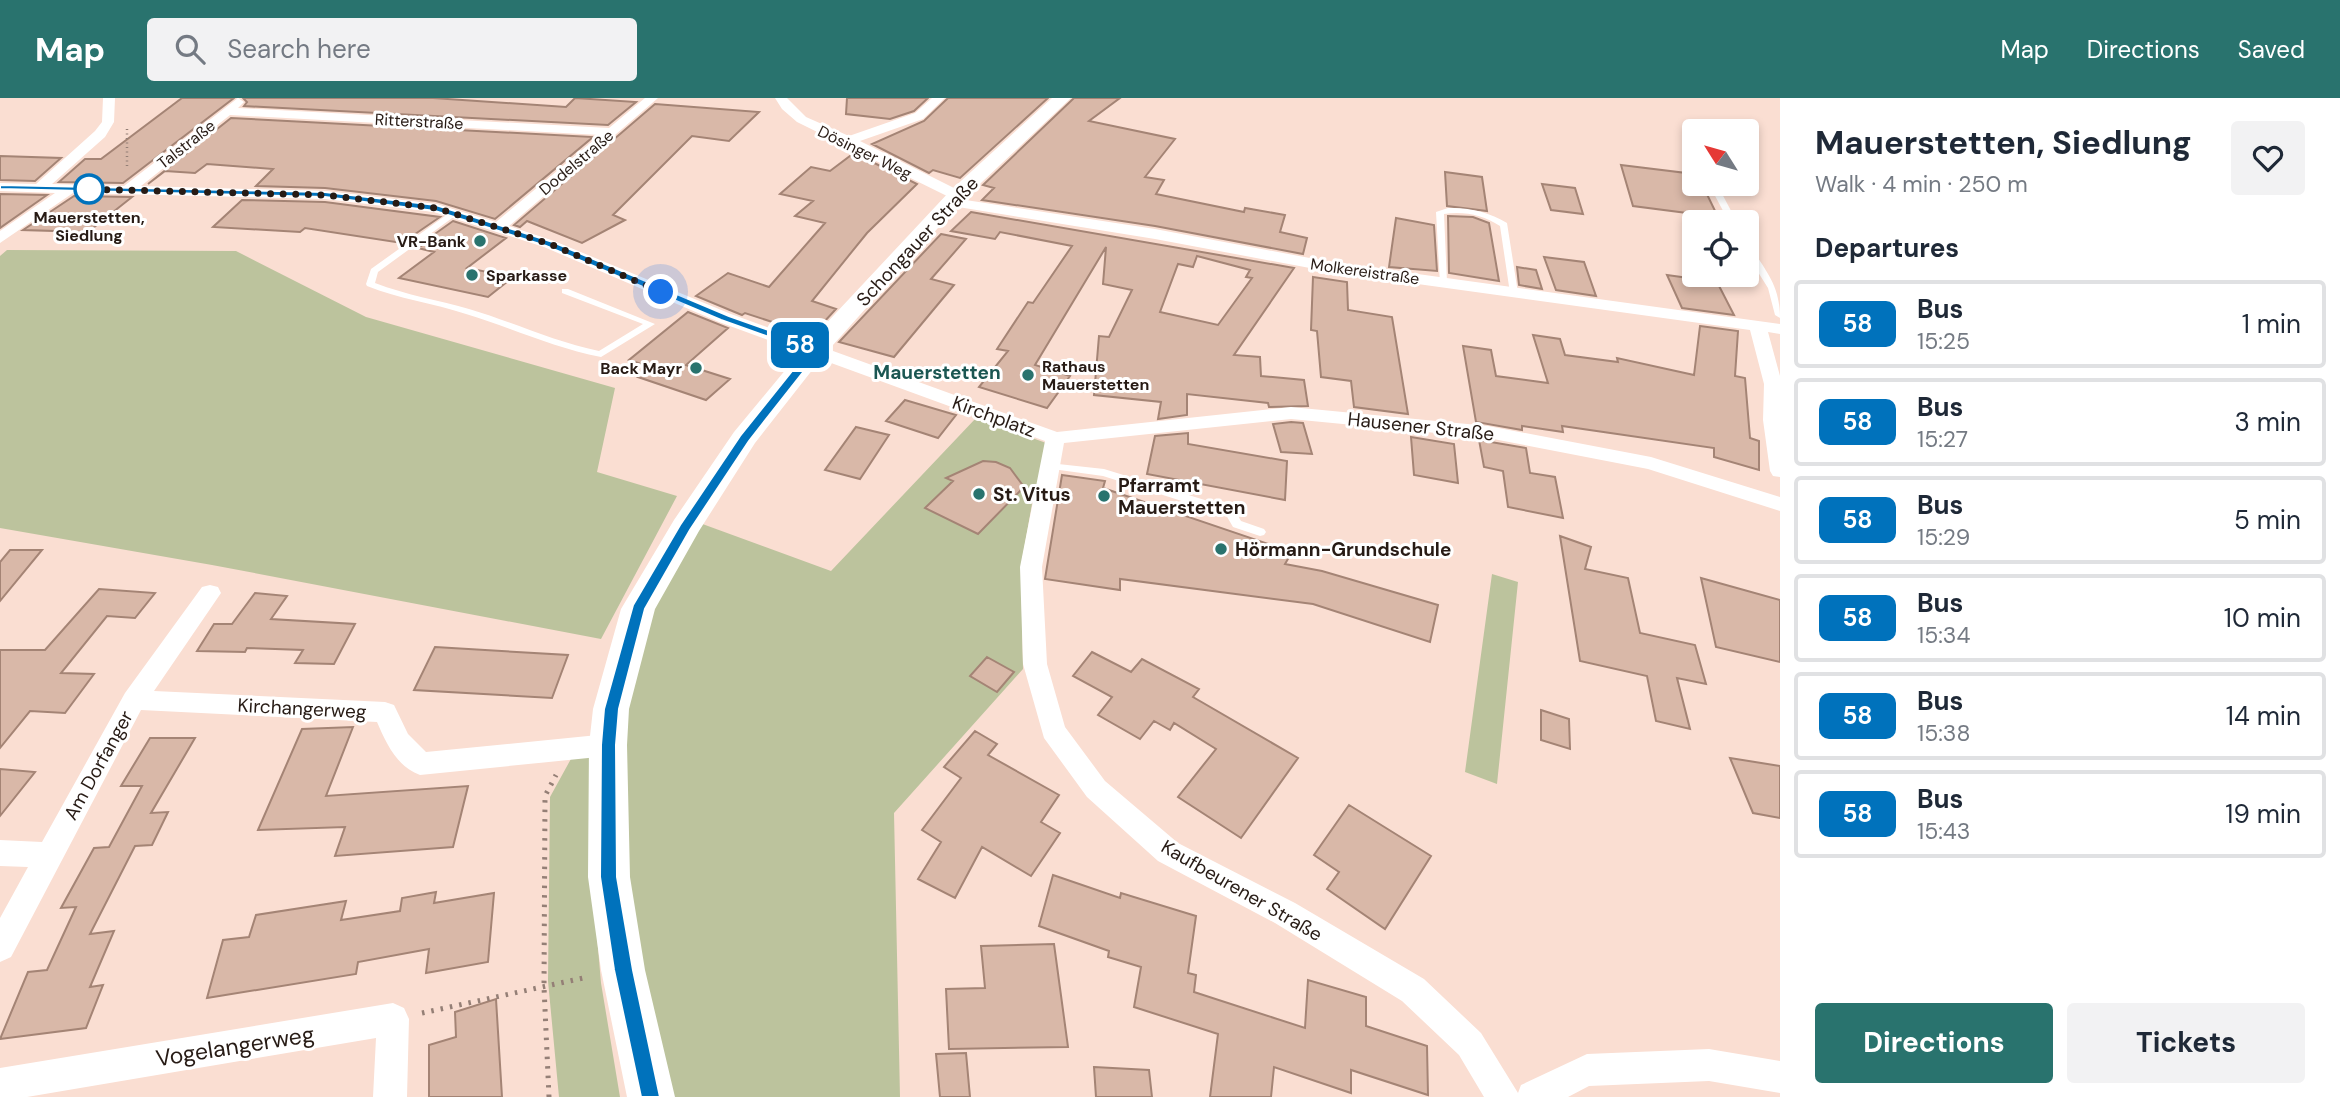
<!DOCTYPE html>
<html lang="en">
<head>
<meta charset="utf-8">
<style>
  body { margin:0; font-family:"DM Sans",sans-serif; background:#f2f2f3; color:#1f2937; height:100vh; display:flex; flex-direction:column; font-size:26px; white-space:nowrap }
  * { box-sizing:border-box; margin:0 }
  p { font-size:23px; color:#747a83 }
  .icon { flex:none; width:38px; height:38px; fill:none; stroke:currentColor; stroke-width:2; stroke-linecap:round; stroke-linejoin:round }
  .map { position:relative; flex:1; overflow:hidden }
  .sheet { display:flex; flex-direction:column; background:#fff; width:560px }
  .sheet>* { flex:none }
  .badge { padding:0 14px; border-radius:10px; font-size:24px; line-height:46px }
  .needle { width:46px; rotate:307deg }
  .buttons { position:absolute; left:1682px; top:21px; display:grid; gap:14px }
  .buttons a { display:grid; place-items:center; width:77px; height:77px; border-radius:7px; background:#fff; box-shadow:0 4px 10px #0003; font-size:35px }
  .you { position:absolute; width:35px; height:35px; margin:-18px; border:5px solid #fff; border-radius:50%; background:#1a73e8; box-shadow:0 0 0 10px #1a73e833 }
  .map>.badge { position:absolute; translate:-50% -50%; box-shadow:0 0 0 4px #fff }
  h2 { padding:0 35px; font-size:26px; line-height:63px }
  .round { display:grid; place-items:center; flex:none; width:74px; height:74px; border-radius:7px; background:#f2f2f3 }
  .head { display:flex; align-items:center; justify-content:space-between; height:119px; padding:0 35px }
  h1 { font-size:33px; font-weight:700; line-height:52px }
  .cta { display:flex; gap:14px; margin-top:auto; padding:14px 35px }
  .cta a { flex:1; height:80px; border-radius:7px; background:#29736e; color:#fff; font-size:28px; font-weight:700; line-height:80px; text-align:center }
  .cta a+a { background:#f2f2f3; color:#1f2937 }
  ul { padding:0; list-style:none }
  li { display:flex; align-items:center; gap:21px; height:88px; margin:0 14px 10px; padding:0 21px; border:4px solid #e0e1e3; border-radius:7px }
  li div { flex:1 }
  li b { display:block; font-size:26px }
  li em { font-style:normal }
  li .badge { min-width:77px; font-weight:700; text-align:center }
  header { display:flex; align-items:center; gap:42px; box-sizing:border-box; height:98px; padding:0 35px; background:#29736e; color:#fff }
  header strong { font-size:33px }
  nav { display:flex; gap:38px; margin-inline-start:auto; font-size:24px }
  .search { width:490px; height:63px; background:#f2f2f3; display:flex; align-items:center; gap:18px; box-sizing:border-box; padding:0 24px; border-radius:7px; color:#747a83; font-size:26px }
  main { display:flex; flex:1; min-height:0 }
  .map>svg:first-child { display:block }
</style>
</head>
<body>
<header>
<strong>Map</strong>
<div class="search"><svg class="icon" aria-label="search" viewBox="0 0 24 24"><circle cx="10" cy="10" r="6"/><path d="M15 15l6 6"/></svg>Search here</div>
<nav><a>Map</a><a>Directions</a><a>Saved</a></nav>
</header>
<main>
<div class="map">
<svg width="1780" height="999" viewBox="0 0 1780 999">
  <rect width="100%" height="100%" fill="#faded2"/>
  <path fill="#bcc39d" d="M7,152L236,153L366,219L615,290L597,374L677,398L601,541L212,467L0,430V158Z
    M976,320L1049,346L1032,406L1021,468L1023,571L894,715L900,999H668L624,775L626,609L652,513L697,424L831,473Z
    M1492,476L1518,484L1497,686L1465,674Z
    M572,659H595L592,780L601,885L620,999H559L548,883L550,699Z"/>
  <path fill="#d9b8a8" stroke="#a48475" stroke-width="2" fill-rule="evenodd" d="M182,0H234L123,85L59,84L85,61H101Z
    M243,0H433L566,9L575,0L636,4L608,27L244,8L247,4Z
    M847,0H928L914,13L890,21L846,16Z
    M948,0H1048L960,80L933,72L929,75L872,46L924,23Z
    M1074,0H1120L1089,23L1175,41L1145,79L1164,82L1156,96L1244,114L1245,110L1285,117L1280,134L1307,140L1303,156L1155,128L982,102L994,90L983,87Z
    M655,6L759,14L729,43L692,38L613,117L625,122L582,145L527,123L520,129L514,127Z
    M231,20L593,39L495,121L436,103L325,90L256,88L273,71L207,66L195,75L165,73L148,86Z
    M854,55L917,86L867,135L812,203L836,211L812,237L745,215L742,217L696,198L728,175L769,189L825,125L795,118L813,103L780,96L811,69L830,73Z
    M0,58L61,60L35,83L0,82Z
    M1621,67L1694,76V86H1702L1718,119L1633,108Z
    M1445,74L1482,79L1487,113L1447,108Z
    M1542,86L1575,90L1583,116L1551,112Z
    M0,96L47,97L0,130Z
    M74,98L132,99L88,134L23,132Z
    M242,102L325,104L440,119L402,145L305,130L300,134L213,129Z
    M971,114L1294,170L1234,257L1260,259L1261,278L1304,282L1308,308L1269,309L1268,305L1187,296V317L1158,321L1161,304L1094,297L1099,238L1109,239L1132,192L1103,186L1106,149L1035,267L1070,278L1047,310L979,289L1008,253L997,251L1028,204L1033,205L1072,148L1000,134L995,141L951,133ZM1197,158L1250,172L1246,179L1252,180L1218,227L1160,214L1178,166L1193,169Z
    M1448,118L1473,119L1489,125L1499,183L1449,175Z
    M1396,120L1434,127L1437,173L1389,169Z
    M453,123L506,140L467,170L513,179L488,199L399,180L434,154L418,150L421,148H418Z
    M941,136L966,141L931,181L954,187L894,259L839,244Z
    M1544,159L1584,164L1596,198L1556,192Z
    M1517,169L1536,172L1542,191L1519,187Z
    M1667,177L1717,184L1734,217L1682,210Z
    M1313,179L1347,184L1348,212L1392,219L1408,316L1354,309L1351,283L1321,279L1317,233L1311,232Z
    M688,214L728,230L686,267L730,281L706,302L638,279L650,269L629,262Z
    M1700,228L1738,233L1735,278L1745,280L1750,340L1759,343V372L1714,359V350L1562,328L1563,334L1522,328V332L1476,324L1463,248L1491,252L1496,278L1548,285L1533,237L1560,241L1565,257L1618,264L1617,260L1694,277Z
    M905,302L956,317L938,340L886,323Z
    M1291,324L1303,325L1312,356L1281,354L1273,326Z
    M856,329L889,337L860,381L825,372Z
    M1188,335V346L1287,363L1285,402L1147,376L1155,338Z
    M1411,339L1454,346L1458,385L1414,377Z
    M1479,342L1526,350L1530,375L1555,379L1563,420L1508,409L1503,373L1484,369Z
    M983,363L996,364L1010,370L1024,389L978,436L925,410L953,383L946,380Z
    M1062,377L1105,383L1103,390L1292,454L1285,466L1322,473L1438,507L1430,544L1313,506L1120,481V492L1045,481Z
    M1560,438L1591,449L1585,471L1628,480L1640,535L1695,547L1706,586L1677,580L1690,631L1656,623L1647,578L1580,563Z
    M10,452H42L0,503V464Z
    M1701,480L1780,502V564L1716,549Z
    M99,491L155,495L135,520L107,518L61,575L94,576L65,615L30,613L0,650V552H45Z
    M255,495L287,498L271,521L355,526L334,566L295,565L303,552L247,550L245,554L197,553L214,526H232Z
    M435,549L568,557L552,600L414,592Z
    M1092,554L1131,574L1142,561L1199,591L1193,599L1298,660L1241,740L1178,699L1216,651L1174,625L1170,632L1154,623L1140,641L1098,617L1112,599L1073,578Z
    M987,559L1014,574L997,594L970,578Z
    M1541,612L1569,621L1570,651L1541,642Z
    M353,629L326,698L468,688L453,749L335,758L345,729L258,732L302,631Z
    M975,633L997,646L988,657L1059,697L1041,724L1060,735L1031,778L982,749L955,800L918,781L941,744L922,732L961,680L944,669Z
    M150,640H195L151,715L168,714L152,747L135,748L90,836L114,833L90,889L103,887L86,930L0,941L28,874L47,872L76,809L61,810L94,750L109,749L142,688H121Z
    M1730,660L1780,668V720L1753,715Z
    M0,671L35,674L0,718Z
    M1349,707L1431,758L1385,831L1327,791L1339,774L1314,757Z
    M1053,777L1120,800L1121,795L1196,818L1188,875L1196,877L1194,894L1305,930L1308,882L1366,899V928L1427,948L1428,997L1351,972V995L1274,969L1271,999H1210L1218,936L1134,909L1141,869L1108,859L1109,853L1039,828Z
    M436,794L434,805L494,795L488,864L426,875L429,851L358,864L356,876L207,900L223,842L249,839L256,817L346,803L341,822L400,813L402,800Z
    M1054,846L1068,949L949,951L946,891L985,890L981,848Z
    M496,901L502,999H429V947L456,939L455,914Z
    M966,955L970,999H940L936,956Z
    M1094,969L1149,972L1152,999H1096Z"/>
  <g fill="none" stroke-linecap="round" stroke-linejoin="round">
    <path stroke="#947f76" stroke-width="2.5" stroke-dasharray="1 3.5" stroke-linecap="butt" d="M127,31V68"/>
    <path stroke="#947f76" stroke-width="5" stroke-dasharray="2.5 7" stroke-linecap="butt" d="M422,915L588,879
      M549,999L544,889L545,698L556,677"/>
    <path fill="#fff" fill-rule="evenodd" d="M1714,92H1720L1737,124H1729L1713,94Z
      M1448,110C1469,109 1489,114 1507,125L1518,195L1517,197L1510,195L1500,128C1483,117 1464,113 1444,116L1447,184L1440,186L1436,114Z
      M452,113L459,115L378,174L375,185C406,197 438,202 469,211C513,224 554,244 599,253L643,226L562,195V191H568L655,226L601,259C554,250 512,230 466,216C433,205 399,201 367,188L366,186L371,171Z
      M1746,145L1750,147C1766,174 1780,187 1780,220L1775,217L1768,190L1746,155Z
      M1049,365L1104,371L1234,411L1241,423L1264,431L1266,434L1264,437L1260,438L1233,429L1226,417L1103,378L1045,370L1044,368L1045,366Z"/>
    <path fill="#fff" fill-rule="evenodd" d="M103,0H115L114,24L105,39L52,86L124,88L238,0L244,4L238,10L609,30L645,0H658L509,128L554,143L731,216L1057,334L1291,309L1488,328L1651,359L1780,399V413L1648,371L1488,340L1291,321L1064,345L1042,469L1047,566L1065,629L1105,683L1178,745L1295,805L1424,881L1481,935L1518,995L1521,987L1587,956L1709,951L1780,963V995L1709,983L1589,988L1568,999H1484L1459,957L1402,903L1275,825L1158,763L1087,699L1044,640L1023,566L1020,469L1045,343L719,224L544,149L434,114L325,101L73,95L0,145V133L55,95L0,93V85L36,86L95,33L102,24ZM230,17L600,37L496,124L436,106L325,93L141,88Z
      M775,0H787L806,19L849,38L915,15L932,0H945L923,21L860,43L962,94L964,97L959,101L1155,131L1331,164L1780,226V236L1768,234L1780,278V379L1773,378L1770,373L1763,322L1764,286L1750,232L1331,174L1155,141L952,108L945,104L951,100L797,24L782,11Z
      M210,487L218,489L221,495L154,593L385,604L394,607L408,636L426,654L608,636L617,639L621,647L617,655L608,658L420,677C397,669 386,645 377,624L141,612L11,859L0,864V820L28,769L0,768V742L42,744L125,595L202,489Z
      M393,905L404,910L409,921L407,999H373L376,940L27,999H0V970Z"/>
    <path fill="#fff" fill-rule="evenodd" d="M1052,0H1071L964,101L824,257L755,345L699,433L655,511L629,611L627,647L630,779L645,872L675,999H627L601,872L588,779L589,647L593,611L621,511L674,422L734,334L806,247L950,93Z"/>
  </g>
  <path fill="#0072bc" stroke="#fff" stroke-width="2" d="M0,87L325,94L436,107L553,144L729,218L819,250V254L749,343L690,432L645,511L619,611L616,647L617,779L633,872L660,999H641L614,872L600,779L601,647L604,611L633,507L680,427L740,338L808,253L721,222L546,148L435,113L325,99L0,91Z"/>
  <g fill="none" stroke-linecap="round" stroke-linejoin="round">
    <path stroke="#271b15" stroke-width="7" stroke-dasharray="0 12.6" d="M89,91H79L325,97L436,110L550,146L661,194"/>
  </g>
  <circle fill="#fff" stroke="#0072bc" stroke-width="3.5" cx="89" cy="91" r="14"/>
  <g fill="#29736e" stroke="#fff" stroke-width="2.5">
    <circle cx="480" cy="143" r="7"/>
    <circle cx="472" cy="177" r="7"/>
    <circle cx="696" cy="270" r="7"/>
    <circle cx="1028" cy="277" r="7"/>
    <circle cx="979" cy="396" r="7"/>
    <circle cx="1104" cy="398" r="7"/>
    <circle cx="1221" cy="451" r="7"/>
  </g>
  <g text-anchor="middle" stroke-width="6" stroke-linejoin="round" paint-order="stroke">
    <g font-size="16" fill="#271b15" stroke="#fff">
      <text transform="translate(419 23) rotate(3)" y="6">Ritterstraße</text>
      <text transform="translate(186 46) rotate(-38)" y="6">Talstraße</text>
      <text transform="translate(865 54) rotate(26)" y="6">Dösinger Weg</text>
      <text transform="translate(576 64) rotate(-40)" y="6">Dodelstraße</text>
      <text transform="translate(1365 173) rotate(8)" y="6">Molkereistraße</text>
    </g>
    <g font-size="16" font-weight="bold" fill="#271b15" stroke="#fff">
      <text x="89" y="125">Mauerstetten,<tspan x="89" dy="18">Siedlung</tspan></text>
    </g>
    <g font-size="16" font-weight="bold" fill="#271b15" stroke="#fff" text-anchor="end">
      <text x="466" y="149">VR-Bank</text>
      <text x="486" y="183" text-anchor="start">Sparkasse</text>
      <text x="1042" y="274" text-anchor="start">Rathaus<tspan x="1042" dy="18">Mauerstetten</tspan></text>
      <text x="682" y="276">Back Mayr</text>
    </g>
    <g font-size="19" fill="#271b15" stroke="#fff">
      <text transform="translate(917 143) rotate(-47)" y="7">Schongauer Straße</text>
      <text transform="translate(994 318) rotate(20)" y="7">Kirchplatz</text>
      <text transform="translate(1421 328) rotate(6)" y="7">Hausener Straße</text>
      <text transform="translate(302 610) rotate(3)" y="7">Kirchangerweg</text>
      <text transform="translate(98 667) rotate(-61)" y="7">Am Dorfanger</text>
      <text transform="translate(1242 792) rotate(30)" y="7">Kaufbeurener Straße</text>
    </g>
    <g font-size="19" font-weight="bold" fill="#1b5652" stroke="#fff">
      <text x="937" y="281">Mauerstetten</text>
    </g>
    <g font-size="19" font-weight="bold" fill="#271b15" stroke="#fff" text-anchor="start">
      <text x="1118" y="394">Pfarramt<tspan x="1118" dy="22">Mauerstetten</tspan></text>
      <text x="993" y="403">St. Vitus</text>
      <text x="1235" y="458">Hörmann-Grundschule</text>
    </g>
    <g font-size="23" fill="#271b15" stroke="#fff">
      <text transform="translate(235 948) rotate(-9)" y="8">Vogelangerweg</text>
    </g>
  </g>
</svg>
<div class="buttons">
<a><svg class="needle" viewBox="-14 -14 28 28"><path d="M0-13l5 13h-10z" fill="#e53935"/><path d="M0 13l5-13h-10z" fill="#747a83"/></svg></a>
<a><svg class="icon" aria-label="locate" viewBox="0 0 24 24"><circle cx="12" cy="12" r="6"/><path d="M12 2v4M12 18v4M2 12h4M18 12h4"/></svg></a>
</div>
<div class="you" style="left:661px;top:194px"></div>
<b class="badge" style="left:800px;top:247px;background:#0072bc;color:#fff">58</b>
</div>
<section class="sheet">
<div class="head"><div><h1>Mauerstetten, Siedlung</h1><p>Walk · 4 min · 250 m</p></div><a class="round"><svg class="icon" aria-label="heart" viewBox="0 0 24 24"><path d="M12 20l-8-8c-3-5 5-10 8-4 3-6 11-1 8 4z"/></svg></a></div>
<h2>Departures</h2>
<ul>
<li><span class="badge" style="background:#0072bc;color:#fff">58</span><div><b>Bus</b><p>15:25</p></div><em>1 min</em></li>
<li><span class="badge" style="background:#0072bc;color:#fff">58</span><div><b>Bus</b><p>15:27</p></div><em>3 min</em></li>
<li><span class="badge" style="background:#0072bc;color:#fff">58</span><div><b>Bus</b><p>15:29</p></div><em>5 min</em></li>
<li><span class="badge" style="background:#0072bc;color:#fff">58</span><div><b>Bus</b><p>15:34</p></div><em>10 min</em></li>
<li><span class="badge" style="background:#0072bc;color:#fff">58</span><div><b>Bus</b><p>15:38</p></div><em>14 min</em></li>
<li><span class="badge" style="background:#0072bc;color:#fff">58</span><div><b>Bus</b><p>15:43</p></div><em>19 min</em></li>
</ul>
<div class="cta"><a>Directions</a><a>Tickets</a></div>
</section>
</main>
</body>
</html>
